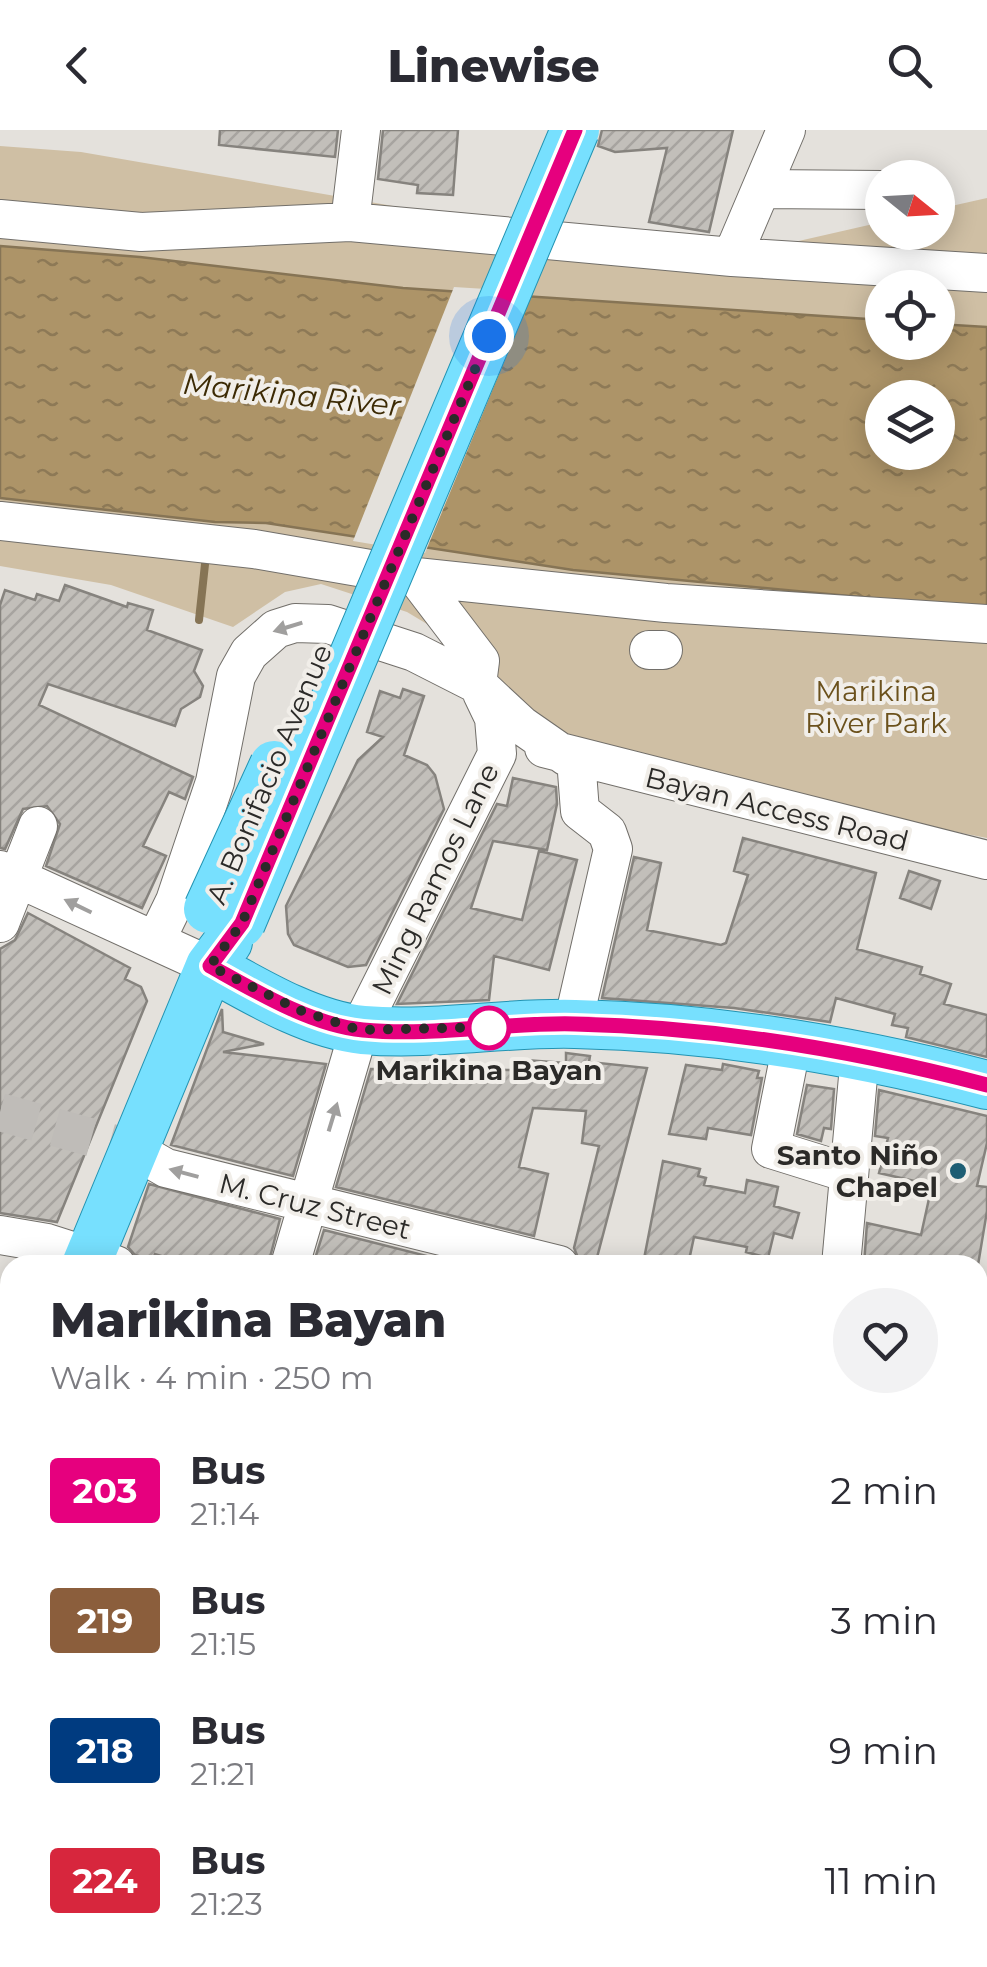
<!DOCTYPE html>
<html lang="en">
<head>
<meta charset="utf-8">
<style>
  body { margin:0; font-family:Montserrat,sans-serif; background:#f2f2f3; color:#2b2b33; height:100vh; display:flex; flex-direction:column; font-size:38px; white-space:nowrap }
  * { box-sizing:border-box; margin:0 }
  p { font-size:32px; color:#7c7c81 }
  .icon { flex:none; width:55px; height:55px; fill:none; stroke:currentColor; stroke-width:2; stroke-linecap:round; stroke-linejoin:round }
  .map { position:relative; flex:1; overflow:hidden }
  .details { position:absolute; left:0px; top:1125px; width:988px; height:712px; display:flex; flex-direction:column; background:#fff; border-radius:30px 30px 0 0; box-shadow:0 5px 25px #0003 }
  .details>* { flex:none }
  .badge { padding:0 20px; border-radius:8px; font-size:35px; line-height:65px }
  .needle { width:65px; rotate:108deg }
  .controls { position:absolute; left:865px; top:30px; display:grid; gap:20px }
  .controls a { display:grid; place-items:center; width:90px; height:90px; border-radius:50%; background:#fff; box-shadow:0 5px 25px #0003; font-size:50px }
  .you { position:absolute; width:50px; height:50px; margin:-25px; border:8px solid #fff; border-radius:50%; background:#1a73e8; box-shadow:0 0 0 15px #1a73e833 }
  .map>.badge { position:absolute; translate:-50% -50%; box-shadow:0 0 0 5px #fff }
  .round { display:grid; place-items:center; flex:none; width:105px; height:105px; border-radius:52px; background:#f2f2f3 }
  .summary { display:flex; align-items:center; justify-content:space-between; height:170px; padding:0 50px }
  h1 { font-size:48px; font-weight:800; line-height:75px }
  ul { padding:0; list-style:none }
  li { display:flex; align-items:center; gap:30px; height:130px; padding:0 50px }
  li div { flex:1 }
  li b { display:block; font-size:38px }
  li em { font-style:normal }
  li .badge { min-width:110px; font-weight:700; text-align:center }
  header { display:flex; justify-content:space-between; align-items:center; height:130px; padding:0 50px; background:#fff; font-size:45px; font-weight:800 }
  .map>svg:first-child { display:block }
</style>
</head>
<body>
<header><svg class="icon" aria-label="back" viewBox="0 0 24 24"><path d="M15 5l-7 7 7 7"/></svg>Linewise<svg class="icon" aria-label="search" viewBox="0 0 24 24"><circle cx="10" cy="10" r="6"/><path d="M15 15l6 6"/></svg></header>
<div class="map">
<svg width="987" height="1837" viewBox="0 0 987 1837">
  <defs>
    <pattern id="water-ripples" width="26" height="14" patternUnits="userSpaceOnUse" patternTransform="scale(2.5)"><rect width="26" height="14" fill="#ad9468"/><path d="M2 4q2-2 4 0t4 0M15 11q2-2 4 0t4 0" fill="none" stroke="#8d7956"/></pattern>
    <pattern id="building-hatch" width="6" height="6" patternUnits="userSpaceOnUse" patternTransform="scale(2.5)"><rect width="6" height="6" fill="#c2bfba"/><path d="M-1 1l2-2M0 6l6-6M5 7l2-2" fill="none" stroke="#a7a4a0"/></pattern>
  </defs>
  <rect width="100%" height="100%" fill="#e4e1dc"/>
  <path fill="#dfd8cc" d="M978,1799L987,1800V1837H725L726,1828H978Z"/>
  <path fill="#cfbfa4" d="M0,16L81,22L480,91L768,118L882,92V102H938V79L987,68V197L938,194V158H882V190L403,158L140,127L0,116Z
    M0,368L215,392L265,393L573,440L987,479V708L483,609L437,500L407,482L321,454L285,462L233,497L111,455L0,436Z"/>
  <path fill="url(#water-ripples)" stroke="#867455" stroke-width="2.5" fill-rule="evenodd" d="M0,116L140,127L403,158L882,190V212H938V194L987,197V479L573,440L266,393L215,392L0,368ZM882,268H938V322H882Z"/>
  <path fill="#e4e1dc" d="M454,157L533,162L425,423L353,411Z"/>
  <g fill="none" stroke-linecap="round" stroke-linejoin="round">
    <path stroke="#867455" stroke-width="8" d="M199,490L206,425"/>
  </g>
  <path fill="url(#building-hatch)" stroke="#86837e" stroke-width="2.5" d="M220,0H338L335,27L219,15Z
    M383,0H458L453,65L417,63L418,55L378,49Z
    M602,0H733L709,102L649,92L667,18L615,22L598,16Z
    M65,455L127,477L128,473L153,480L147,500L202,520L194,541L203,556L200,567L181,579L175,596L48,554L39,575L193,647L185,669L169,662L143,716L166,726L142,778L46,736L60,694L47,676L23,679L5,719L0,718V475L5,460L35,470L37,464L59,471Z
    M403,559L424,566L404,625L427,635L435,645L444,679L366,835L348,837L294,815L288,804L286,776L358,630L383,607L367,602L380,561L400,568Z
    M513,648L556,657L557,674L547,720L493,711L471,778L522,790L539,721L577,730L549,840L494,826L489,870L397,874L497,674L507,676Z
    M743,708L876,743L857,819L922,837L920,844L951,854L944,874L987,885V927L906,907L908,898L892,895L895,884L836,868L830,892L734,878L602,868L634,727L661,733L647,800L721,815L726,813L748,745L734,741Z
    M909,741L940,751L931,779L900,768Z
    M28,783L130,838L125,849L141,857L147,871L57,1092L0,1083V819L15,810Z
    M222,879L223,902L264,914L223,922L326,934L293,1046L171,1015Z
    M566,923L590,926L589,932L647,938L595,1135H581L574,1118L599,1016L582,1013L586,981L533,978L519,1037L548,1044L534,1106L336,1057L371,939L525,940L526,930L566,933Z
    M723,934L759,941L757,948H762L751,1005L708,998L706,1009L669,1004L686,935L722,940Z
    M807,955L834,959L831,999L824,998L821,1011L797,1004Z
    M879,960L987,986V1013L977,1056L987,1057V1081L978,1135H864L867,1093L921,1105L932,1055L879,1043L888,1008L875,1006Z
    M663,1031L700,1039L698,1046L706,1048L704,1055L745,1063L747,1050L778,1057L774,1076L799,1083L792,1108L774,1103L768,1128L746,1122L747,1117L694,1107L688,1135L644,1129Z
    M149,1054L280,1089L268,1135H190L155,1124L153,1130L135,1125L128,1117Z
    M324,1100L431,1127L428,1135H313Z"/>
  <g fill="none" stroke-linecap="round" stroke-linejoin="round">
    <path stroke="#bfbcb8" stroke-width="38" stroke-dasharray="38 19" stroke-linecap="butt" d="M0,982L133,1019"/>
    <defs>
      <path id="minor" d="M761,59L882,60
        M0,89L141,102L350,92L732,127L987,143
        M350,92L361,0
        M732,127L786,0
        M0,391L254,419L416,447L666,473L987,494
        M416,447L480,531L477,554
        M649,520H663
        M544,618L987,730
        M0,740L210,836
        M0,793L38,696
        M156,810L175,771L215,652L236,546L249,523L276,499L295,493L328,494L414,522L477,554L521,595L567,627
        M573,893L613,719L607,702L580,681L576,629
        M792,913L771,1019L848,1043
        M133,1019L166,1038L559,1135
        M0,1105L47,1113L116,1135
        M290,1135L359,900L497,624L494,588L482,563
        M841,1135L860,925
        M978,1207L987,1208
        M978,1305L987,1306
        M978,1503L987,1504
        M0,1568L10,1570
        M978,1714L987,1715
        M342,1828L386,1837
        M191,1837L192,1828
        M716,1837L718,1828"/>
      <path id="major" d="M210,836C255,861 311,895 363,900C434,906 505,892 575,894C715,897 853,920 987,955
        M86,1135L210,836L228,812
        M0,1340L10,1316"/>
    </defs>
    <use href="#minor" stroke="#726f6a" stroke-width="40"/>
    <use href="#major" stroke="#2293b2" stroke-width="50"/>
    <use href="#minor" stroke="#fff" stroke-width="38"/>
    <use href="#major" stroke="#77e0fe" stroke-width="48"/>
    <defs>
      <path id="major-bridge" d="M208,779L274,635
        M241,793L575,0"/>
    </defs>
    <use href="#major-bridge" stroke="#2293b2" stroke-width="50" stroke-linecap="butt"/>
    <use href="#major-bridge" stroke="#77e0fe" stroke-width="48"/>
  </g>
  <defs><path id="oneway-solid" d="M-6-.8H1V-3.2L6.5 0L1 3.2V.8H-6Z" transform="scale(2.5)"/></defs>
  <g fill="#a09f9e">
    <use href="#oneway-solid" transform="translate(288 497) rotate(163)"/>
    <use href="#oneway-solid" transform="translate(78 776) rotate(-154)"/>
    <use href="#oneway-solid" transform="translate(333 987) rotate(-73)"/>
    <use href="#oneway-solid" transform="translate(184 1043) rotate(-165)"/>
  </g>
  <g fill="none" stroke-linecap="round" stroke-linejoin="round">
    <defs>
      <path id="line" d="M575,0L242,793L210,836C255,861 311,895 363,900C434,907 505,892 575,894C714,897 853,920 987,955"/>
    </defs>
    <use href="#line" stroke="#fff" stroke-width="22"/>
    <use href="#line" stroke="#e6007e" stroke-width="15"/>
    <path stroke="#2b2a28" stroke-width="10" stroke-dasharray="0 18" d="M489,206L242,793L210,836L299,880L359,900L498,897L489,898"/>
  </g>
  <circle fill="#fff" stroke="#e6007e" stroke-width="5" cx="489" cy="898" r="20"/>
  <circle fill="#1e5e74" stroke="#f1eee9" stroke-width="4" cx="958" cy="1041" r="10"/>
  <g text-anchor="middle" stroke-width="8" stroke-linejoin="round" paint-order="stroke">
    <g font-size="28" fill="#6b511c" stroke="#f1eee9">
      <text x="876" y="571">Marikina<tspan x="876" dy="32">River Park</tspan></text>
    </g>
    <g font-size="28" fill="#2b2a28" stroke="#f1eee9">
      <text transform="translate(269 644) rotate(-67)" y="10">A. Bonifacio Avenue</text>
      <text transform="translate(777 679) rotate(14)" y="10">Bayan Access Road</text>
      <text transform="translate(435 749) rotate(-64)" y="10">Ming Ramos Lane</text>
      <text transform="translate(315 1076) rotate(14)" y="10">M. Cruz Street</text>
    </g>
    <g font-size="28" font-weight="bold" fill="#2b2a28" stroke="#f1eee9">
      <text x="489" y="950">Marikina Bayan</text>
    </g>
    <g font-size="28" font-weight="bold" fill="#2b2a28" stroke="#f1eee9" text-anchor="end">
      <text x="938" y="1035">Santo Niño<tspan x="938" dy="32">Chapel</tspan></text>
    </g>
    <g font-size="30" font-style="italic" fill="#3c2a04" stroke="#f1eee9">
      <text transform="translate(292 265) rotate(6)" y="10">Marikina River</text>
    </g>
  </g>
</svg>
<div class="controls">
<a><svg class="needle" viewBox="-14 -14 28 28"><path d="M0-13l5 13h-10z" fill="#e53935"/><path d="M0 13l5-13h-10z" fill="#7c7c81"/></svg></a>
<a><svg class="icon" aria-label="locate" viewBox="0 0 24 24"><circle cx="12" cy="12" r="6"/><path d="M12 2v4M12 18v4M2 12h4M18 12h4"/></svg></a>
<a><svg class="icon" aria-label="layers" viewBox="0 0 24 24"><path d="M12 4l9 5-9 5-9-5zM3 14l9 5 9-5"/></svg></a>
</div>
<div class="you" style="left:489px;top:206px"></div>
<section class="details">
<div class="summary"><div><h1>Marikina Bayan</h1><p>Walk · 4 min · 250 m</p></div><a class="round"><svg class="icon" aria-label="heart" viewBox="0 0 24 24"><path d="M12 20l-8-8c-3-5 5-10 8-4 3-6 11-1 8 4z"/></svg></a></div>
<ul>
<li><span class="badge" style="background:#e6007e;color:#fff">203</span><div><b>Bus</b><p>21:14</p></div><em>2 min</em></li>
<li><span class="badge" style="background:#8b5e3c;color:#fff">219</span><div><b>Bus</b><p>21:15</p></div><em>3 min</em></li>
<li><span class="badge" style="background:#003b80;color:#fff">218</span><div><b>Bus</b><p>21:21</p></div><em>9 min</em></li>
<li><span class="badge" style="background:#d7263d;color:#fff">224</span><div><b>Bus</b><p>21:23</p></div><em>11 min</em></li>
</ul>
</section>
</div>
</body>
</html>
